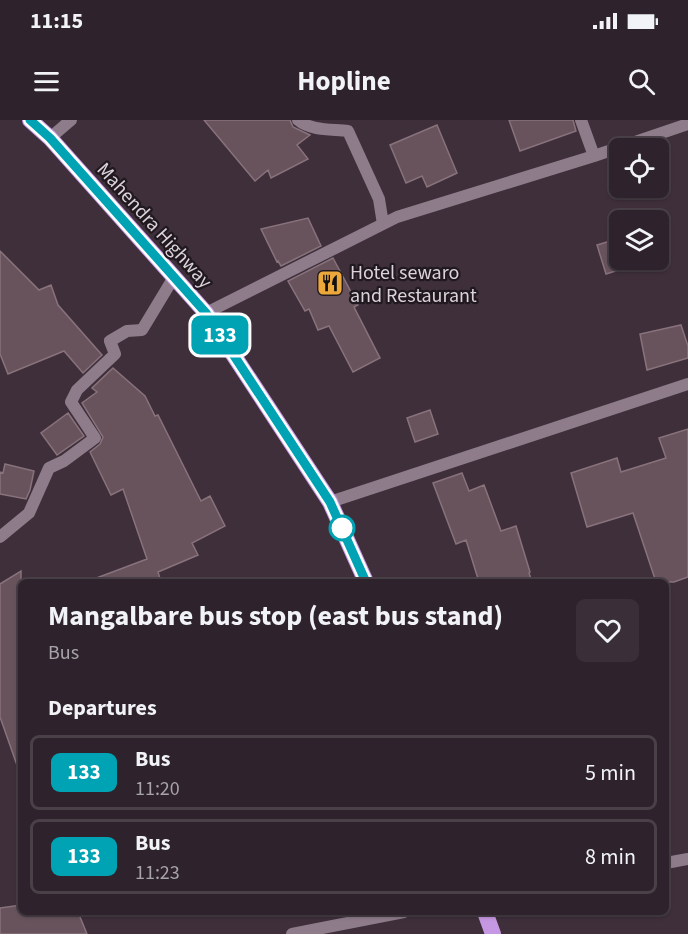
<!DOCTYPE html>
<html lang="en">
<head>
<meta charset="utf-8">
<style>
  body { margin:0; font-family:"Source Sans 3",sans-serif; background:#3a2f38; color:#f1f3f6; height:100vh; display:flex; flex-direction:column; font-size:22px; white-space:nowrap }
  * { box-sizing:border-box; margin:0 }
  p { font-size:20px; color:#a7a4a9 }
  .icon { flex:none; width:33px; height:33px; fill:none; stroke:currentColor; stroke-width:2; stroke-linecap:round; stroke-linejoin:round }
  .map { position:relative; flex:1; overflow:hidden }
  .side { position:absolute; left:18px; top:459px; width:651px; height:336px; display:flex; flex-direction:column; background:#2e232c; border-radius:9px; box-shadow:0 2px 4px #0004,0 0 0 2px #494048 }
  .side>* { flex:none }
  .badge { padding:0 12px; border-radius:9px; font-size:21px; line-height:39px }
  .controls { position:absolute; left:609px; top:18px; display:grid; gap:12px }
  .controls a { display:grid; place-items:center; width:60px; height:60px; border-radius:9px; background:#2e232c; box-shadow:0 2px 4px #0004,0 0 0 2px #494048; font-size:30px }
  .map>.badge { position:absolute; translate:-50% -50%; box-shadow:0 0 0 3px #fff }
  h2 { padding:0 30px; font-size:22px; line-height:54px }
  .round { display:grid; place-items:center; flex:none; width:63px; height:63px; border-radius:9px; background:#3a2f38 }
  .summary { display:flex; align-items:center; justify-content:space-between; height:102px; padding:0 30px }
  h1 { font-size:28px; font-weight:700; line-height:45px }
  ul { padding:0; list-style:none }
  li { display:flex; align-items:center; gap:18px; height:75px; margin:0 12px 9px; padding:0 18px; border:3px solid #494048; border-radius:9px }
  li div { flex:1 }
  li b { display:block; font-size:22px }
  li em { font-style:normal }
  li .badge { min-width:66px; font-weight:700; text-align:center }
  .status { display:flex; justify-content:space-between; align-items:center; height:42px; padding:0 30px; background:#2e232c; direction:ltr }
  .status svg { height:16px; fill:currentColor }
  header { display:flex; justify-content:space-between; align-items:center; height:78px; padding:0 30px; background:#2e232c; font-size:27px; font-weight:700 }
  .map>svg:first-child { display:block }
</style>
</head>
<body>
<div class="status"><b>11:15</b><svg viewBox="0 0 49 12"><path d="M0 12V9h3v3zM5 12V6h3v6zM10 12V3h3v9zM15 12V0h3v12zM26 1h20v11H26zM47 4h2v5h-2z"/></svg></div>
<header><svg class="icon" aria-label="menu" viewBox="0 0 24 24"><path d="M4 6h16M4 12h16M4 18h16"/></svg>Hopline<svg class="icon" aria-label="search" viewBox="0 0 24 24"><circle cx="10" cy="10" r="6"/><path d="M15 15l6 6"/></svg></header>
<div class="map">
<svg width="688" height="814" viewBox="0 0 688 814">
  <rect width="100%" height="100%" fill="#3e2f3b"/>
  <path fill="#68535c" stroke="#88727b" stroke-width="1.5" d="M204,0H290L293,7L310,15L297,25L308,39L271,58L268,50L255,61Z
    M509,0H573L576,11L520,31Z
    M437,5L457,53L427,67L422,56L406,63L390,25Z
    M308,98L321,126L281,146L278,141L277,142L261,109Z
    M617,119L620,129V140H622L625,148L606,154L597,125Z
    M0,131L39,170L51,165L58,185L102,235L83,253L64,231L8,254L0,234Z
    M333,138L358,185L354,187L380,238L353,252L329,206L318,210L309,189L305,191L288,161Z
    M681,205L688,226V238L647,250L640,214Z
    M113,248L145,276L155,296L158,295L201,381L210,376L225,406L192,423L198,435L158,452L161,462H91V460L147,439L123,369L111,375L90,332L100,324L103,317L82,283L97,272L92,268Z
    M430,290L438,314L415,322L407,298Z
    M68,293L84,316L57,335L41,313Z
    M688,309V457L674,462H656L633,393L587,407L571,353L617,338L621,352L666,338L659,318Z
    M5,344L34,351L30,370L26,379L0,374V352L3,353Z
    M462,353L469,371L484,365L501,411L516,406L530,452L529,453L532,462H479L466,420L456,424L433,363Z
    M21,451V647L18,648L0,597V464Z
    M21,785V792H78L87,814H0V788Z"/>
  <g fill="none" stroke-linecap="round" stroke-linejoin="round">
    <path stroke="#8e7c8b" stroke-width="12" d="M298,0C311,11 332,9 348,11L379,79L383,104
      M581,0L594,36
      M50,18L71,0
      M206,193L397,97L594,36L688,4
      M330,382L688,264
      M0,417L29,393L49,348L64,341L95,318L71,282L77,270L115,234L110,221L127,211L142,210L174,157
      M666,743L688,739
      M292,814L404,792"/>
    <path stroke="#c697e2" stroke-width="16" d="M30,0L50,18L206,193L330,382L366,462
      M485,792L493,814"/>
  </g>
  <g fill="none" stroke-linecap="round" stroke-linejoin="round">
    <defs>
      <path id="line" d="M30,0L50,18L206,193L330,382L366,462"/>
    </defs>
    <use href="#line" stroke="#fff" stroke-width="14"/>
    <use href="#line" stroke="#00a3b4" stroke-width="9"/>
  </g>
  <defs>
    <symbol id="restaurant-square" viewBox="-11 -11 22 22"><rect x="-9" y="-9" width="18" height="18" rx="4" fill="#eda83b" stroke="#20191f"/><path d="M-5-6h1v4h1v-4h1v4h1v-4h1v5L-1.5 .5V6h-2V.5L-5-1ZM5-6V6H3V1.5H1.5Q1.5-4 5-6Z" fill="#111"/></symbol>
  </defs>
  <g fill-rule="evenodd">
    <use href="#restaurant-square" x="315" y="148" width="30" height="30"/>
  </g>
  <circle fill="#fff" stroke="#00a3b4" stroke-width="3" cx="342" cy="408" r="12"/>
  <g text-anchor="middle" stroke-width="4.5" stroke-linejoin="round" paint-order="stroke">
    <g font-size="20" fill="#dcd3da" stroke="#20191f">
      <text transform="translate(155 105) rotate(48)" y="7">Mahendra Highway</text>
    </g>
    <g font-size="20" fill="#dcd3da" stroke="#20191f" text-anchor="start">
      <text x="350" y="159">Hotel sewaro<tspan x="350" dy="23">and Restaurant</tspan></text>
    </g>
  </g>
</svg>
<div class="controls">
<a><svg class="icon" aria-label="locate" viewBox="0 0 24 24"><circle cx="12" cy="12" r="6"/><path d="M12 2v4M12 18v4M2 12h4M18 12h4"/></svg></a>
<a><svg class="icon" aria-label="layers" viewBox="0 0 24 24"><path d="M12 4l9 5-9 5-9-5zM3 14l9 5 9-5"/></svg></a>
</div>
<b class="badge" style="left:220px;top:215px;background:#00a3b4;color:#fff">133</b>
<section class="side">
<div class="summary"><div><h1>Mangalbare bus stop (east bus stand)</h1><p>Bus</p></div><a class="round"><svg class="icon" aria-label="heart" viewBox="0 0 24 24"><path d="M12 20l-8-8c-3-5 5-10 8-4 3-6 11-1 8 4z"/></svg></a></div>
<h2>Departures</h2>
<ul>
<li><span class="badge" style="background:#00a3b4;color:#fff">133</span><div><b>Bus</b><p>11:20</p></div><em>5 min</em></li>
<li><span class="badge" style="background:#00a3b4;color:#fff">133</span><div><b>Bus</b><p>11:23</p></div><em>8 min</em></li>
</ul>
</section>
</div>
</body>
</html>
